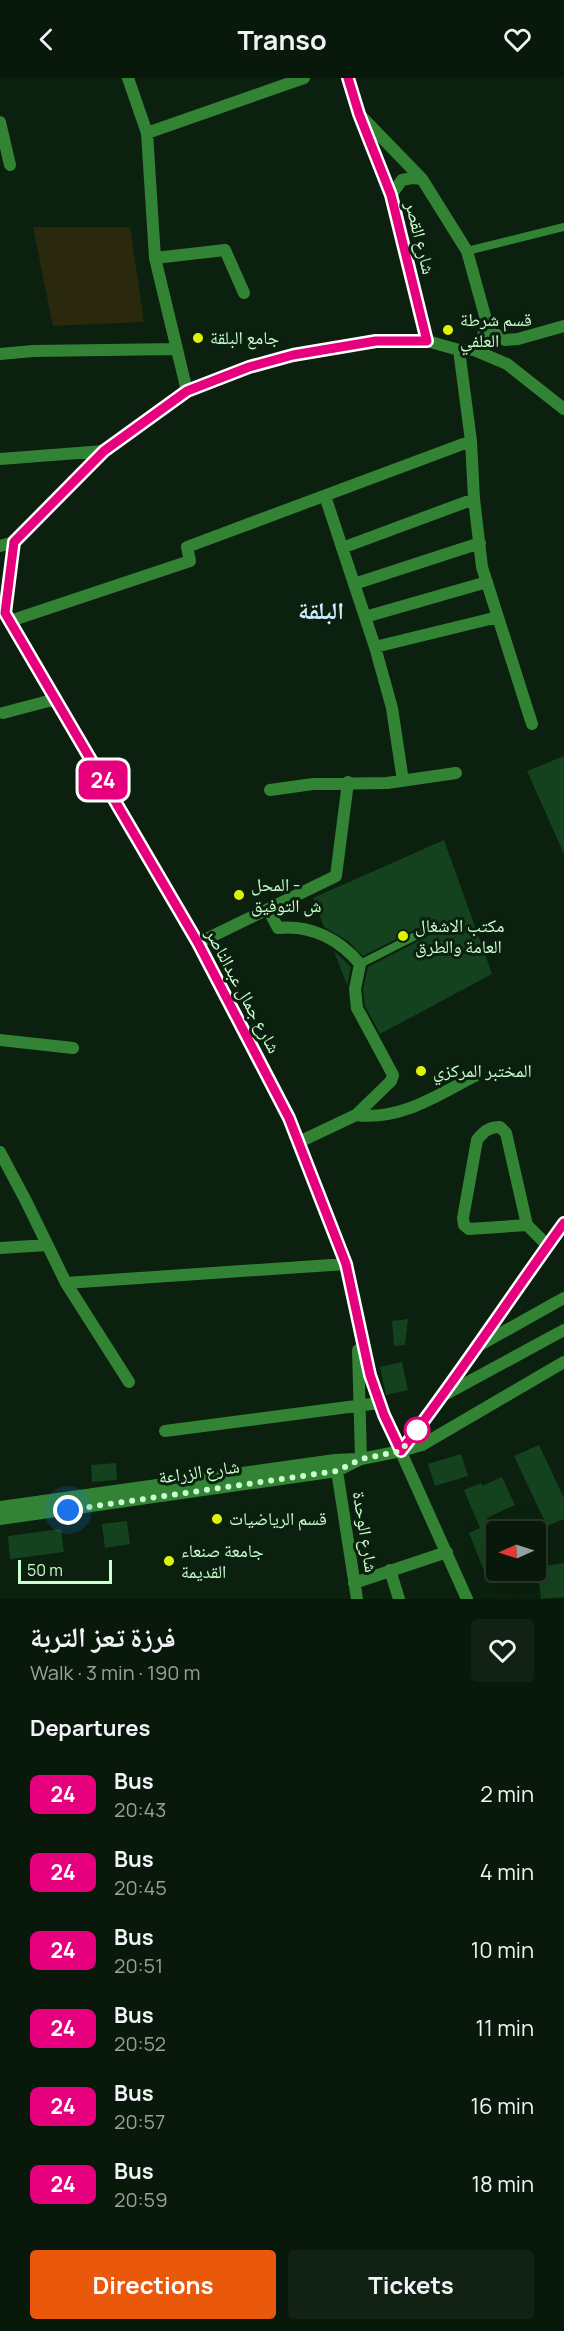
<!DOCTYPE html>
<html lang="en">
<head>
<meta charset="utf-8">
<style>
  body { margin:0; font-family:Manrope,"Noto Naskh Arabic",sans-serif; background:#112113; color:#f1f3f6; height:100vh; display:flex; flex-direction:column; font-size:22px; white-space:nowrap }
  * { box-sizing:border-box; margin:0 }
  p { font-size:20px; color:#98a09c }
  .icon { flex:none; width:33px; height:33px; fill:none; stroke:currentColor; stroke-width:2; stroke-linecap:round; stroke-linejoin:round }
  .map { position:relative; height:1521px; overflow:hidden }
  .drawer { display:flex; flex-direction:column; background:#08180a; flex:1 }
  .drawer>* { flex:none }
  .badge { padding:0 12px; border-radius:9px; font-size:21px; line-height:39px }
  .needle { width:39px; rotate:267deg }
  .tools { position:absolute; left:486px; top:1443px; display:grid; gap:12px }
  .tools a { display:grid; place-items:center; width:60px; height:60px; border-radius:6px; background:#08180a; box-shadow:0 6px 24px #0002,0 0 0 2px #29372b; font-size:30px }
  .scale { position:absolute; left:18px; bottom:15px; width:94px; box-sizing:border-box; padding-left:6px; border:3px solid #caffcf; border-top:0; font-size:16px; line-height:21px; white-space:nowrap; color:#caffcf; -webkit-text-stroke:4px #0b200e; paint-order:stroke }
  .you { position:absolute; width:30px; height:30px; margin:-15px; border:4px solid #fff; border-radius:50%; background:#1a73e8; box-shadow:0 0 0 9px #1a73e833 }
  .map>.badge { position:absolute; translate:-50% -50%; box-shadow:0 0 0 3px #fff }
  h2 { padding:0 30px; font-size:22px; line-height:54px }
  .round { display:grid; place-items:center; flex:none; width:63px; height:63px; border-radius:6px; background:#112113 }
  .headline { display:flex; align-items:center; justify-content:space-between; height:102px; padding:0 30px }
  h1 { font-size:28px; font-weight:700; line-height:45px }
  .cta { display:flex; gap:12px; margin-top:auto; padding:12px 30px }
  .cta a { flex:1; height:69px; border-radius:6px; background:#ea580c; color:#fff; font-size:24px; font-weight:700; line-height:69px; text-align:center }
  .cta a+a { background:#112113; color:#f1f3f6 }
  ul { padding:0; list-style:none }
  li { display:flex; align-items:center; gap:18px; height:78px; padding:0 30px }
  li div { flex:1 }
  li b { display:block; font-size:22px }
  li em { font-style:normal }
  li .badge { min-width:66px; font-weight:700; text-align:center }
  header { display:flex; justify-content:space-between; align-items:center; height:78px; padding:0 30px; background:#08180a; font-size:27px; font-weight:700 }
  .map>svg:first-child { display:block }
</style>
</head>
<body>
<header><svg class="icon" aria-label="back" viewBox="0 0 24 24"><path d="M15 5l-7 7 7 7"/></svg>Transo<svg class="icon" aria-label="heart" viewBox="0 0 24 24"><path d="M12 20l-8-8c-3-5 5-10 8-4 3-6 11-1 8 4z"/></svg></header>
<div class="map">
<svg width="564" height="1521" viewBox="0 0 564 1521">
  <rect width="100%" height="100%" fill="#0b200e"/>
  <path fill="#2a290d" d="M33,149H130L144,244L53,248Z"/>
  <path fill="#15421e" d="M564,678V776L527,693Z
    M444,762L492,896L380,956L365,928L363,911L368,889L436,854L439,847L436,844H430L363,878L348,863L324,849L313,820Z
    M334,873L351,889L347,908V907Z
    M408,1241L405,1267L394,1268L392,1243Z
    M402,1284L408,1312L386,1317L380,1289Z
    M539,1367L564,1420V1441L547,1448L514,1378Z
    M461,1376L468,1398L435,1408L428,1386Z
    M116,1385L117,1402L92,1404L91,1387Z
    M502,1399L515,1427L487,1440L496,1465V1492L519,1493L489,1505L469,1455L480,1450L464,1412L481,1405L482,1408Z
    M127,1443L130,1466L105,1470L102,1446Z
    M61,1451L64,1474L10,1481L8,1458Z
    M564,1485V1519L541,1521L537,1489Z"/>
  <g fill="none" stroke-linecap="round" stroke-linejoin="round">
    <path stroke="#328334" stroke-width="8" d="M467,173L564,149
      M360,886L433,849"/>
    <path stroke="#328334" stroke-width="12" d="M128,0L147,55L155,180L187,313
      M348,0L359,36L391,117L427,263
      M359,36L422,101L467,173L485,238L494,255L505,262L518,261L564,248
      M0,44L10,87
      M147,55L304,0
      M391,117L402,102L412,100L422,101
      M155,180L225,172L244,215
      M459,272L471,363L474,421L482,489L532,646
      M474,272L483,263L485,240
      M0,276L33,273L177,271
      M0,381L104,373
      M325,418L375,569L392,630L403,703
      M0,468L14,464L104,373L187,313L249,289L293,277L376,263H427L459,272H474L507,286L564,331
      M342,470L474,421
      M354,506L480,465
      M0,528L198,865L289,1040L346,1186L363,1269L379,1325L467,1521
      M5,535L14,464
      M365,539L487,504
      M10,543L190,483L187,469L471,363
      M375,569L498,539
      M3,635L56,621
      M270,712L313,706L387,705L456,695
      M268,831L278,850C311,847 339,861 360,886L355,911L357,930L393,997L391,1003L356,1037L299,1064
      M198,865L336,798L348,704
      M0,962L73,970
      M356,1037C401,1043 437,1017 475,998
      M0,1074L26,1123L66,1205L129,1304
      M527,1147L469,1151L464,1147L463,1140L477,1062C484,1053 489,1049 500,1049L506,1055L527,1147L548,1168
      M0,1170L47,1167
      M66,1205L346,1186
      M478,1268L564,1220
      M358,1272L361,1381
      M446,1316L564,1252
      M165,1353L379,1325
      M401,1373C458,1299 509,1221 564,1145
      M337,1393L357,1521
      M0,1429L335,1382L357,1381
      M0,1441L337,1393L361,1381L401,1373L422,1367L564,1284
      M390,1492L399,1521
      M354,1505L447,1474"/>
  </g>
  <g fill="none" stroke-linecap="round" stroke-linejoin="round">
    <defs>
      <path id="line" d="M348,0L359,36L391,117L427,263H376L293,277L249,289L187,313L104,373L14,464L5,535L198,865L289,1040L346,1186L370,1297L384,1337L401,1373C458,1299 509,1221 564,1145"/>
    </defs>
    <use href="#line" stroke="#fff" stroke-width="14"/>
    <use href="#line" stroke="#e6007e" stroke-width="9"/>
    <path stroke="#caffcf" stroke-width="6" stroke-dasharray="0 10.8" d="M68,1432L337,1393L361,1381L401,1373L417,1352"/>
  </g>
  <g fill="#ddf500" stroke="#0b200e" stroke-width="2">
    <circle cx="448" cy="252" r="6"/>
    <circle cx="198" cy="260" r="6"/>
    <circle cx="239" cy="817" r="6"/>
    <circle cx="403" cy="858" r="6"/>
    <circle cx="421" cy="993" r="6"/>
    <circle cx="217" cy="1441" r="6"/>
    <circle cx="169" cy="1483" r="6"/>
  </g>
  <circle fill="#fff" stroke="#e6007e" stroke-width="3" cx="417" cy="1352" r="12"/>
  <g text-anchor="middle" stroke-width="6" stroke-linejoin="round" paint-order="stroke">
    <g font-size="18" fill="#caffcf" stroke="#0b200e">
      <text transform="translate(420 160) rotate(76)" y="6">شارع القصر</text>
      <text transform="translate(243 913) rotate(62)" y="6">شارع جمال عبدالناصر</text>
      <text transform="translate(199 1394) rotate(-8)" y="6">شارع الزراعة</text>
      <text transform="translate(365 1454) rotate(81)" y="6">شارع الوحدة</text>
    </g>
    <g font-size="18" fill="#caffcf" stroke="#0b200e" text-anchor="start">
      <text x="460" y="248">قسم شرطة<tspan x="460" dy="21">العلفي</tspan></text>
      <text x="210" y="266">جامع البلقة</text>
      <text x="251" y="813">المحل -<tspan x="251" dy="21">ش التوفيق</tspan></text>
      <text x="415" y="854">مكتب الاشغال<tspan x="415" dy="21">العامة والطرق</tspan></text>
      <text x="433" y="999">المختبر المركزي</text>
      <text x="229" y="1447">قسم الرياضيات</text>
      <text x="181" y="1479">جامعة صنعاء<tspan x="181" dy="21">القديمة</tspan></text>
    </g>
    <g font-size="24" font-weight="bold" fill="#ccedff" stroke="#0b200e">
      <text x="321" y="541">البلقة</text>
    </g>
  </g>
</svg>
<div class="tools">
<a><svg class="needle" viewBox="-14 -14 28 28"><path d="M0-13l5 13h-10z" fill="#e53935"/><path d="M0 13l5-13h-10z" fill="#98a09c"/></svg></a>
</div>
<div class="scale">50 m</div>
<div class="you" style="left:68px;top:1432px"></div>
<b class="badge" style="left:103px;top:702px;background:#e6007e;color:#fff">24</b>
</div>
<section class="drawer">
<div class="headline"><div><h1>فرزة تعز التربة</h1><p>Walk · 3 min · 190 m</p></div><a class="round"><svg class="icon" aria-label="heart" viewBox="0 0 24 24"><path d="M12 20l-8-8c-3-5 5-10 8-4 3-6 11-1 8 4z"/></svg></a></div>
<h2>Departures</h2>
<ul>
<li><span class="badge" style="background:#e6007e;color:#fff">24</span><div><b>Bus</b><p>20:43</p></div><em>2 min</em></li>
<li><span class="badge" style="background:#e6007e;color:#fff">24</span><div><b>Bus</b><p>20:45</p></div><em>4 min</em></li>
<li><span class="badge" style="background:#e6007e;color:#fff">24</span><div><b>Bus</b><p>20:51</p></div><em>10 min</em></li>
<li><span class="badge" style="background:#e6007e;color:#fff">24</span><div><b>Bus</b><p>20:52</p></div><em>11 min</em></li>
<li><span class="badge" style="background:#e6007e;color:#fff">24</span><div><b>Bus</b><p>20:57</p></div><em>16 min</em></li>
<li><span class="badge" style="background:#e6007e;color:#fff">24</span><div><b>Bus</b><p>20:59</p></div><em>18 min</em></li>
</ul>
<div class="cta"><a>Directions</a><a>Tickets</a></div>
</section>
</body>
</html>
